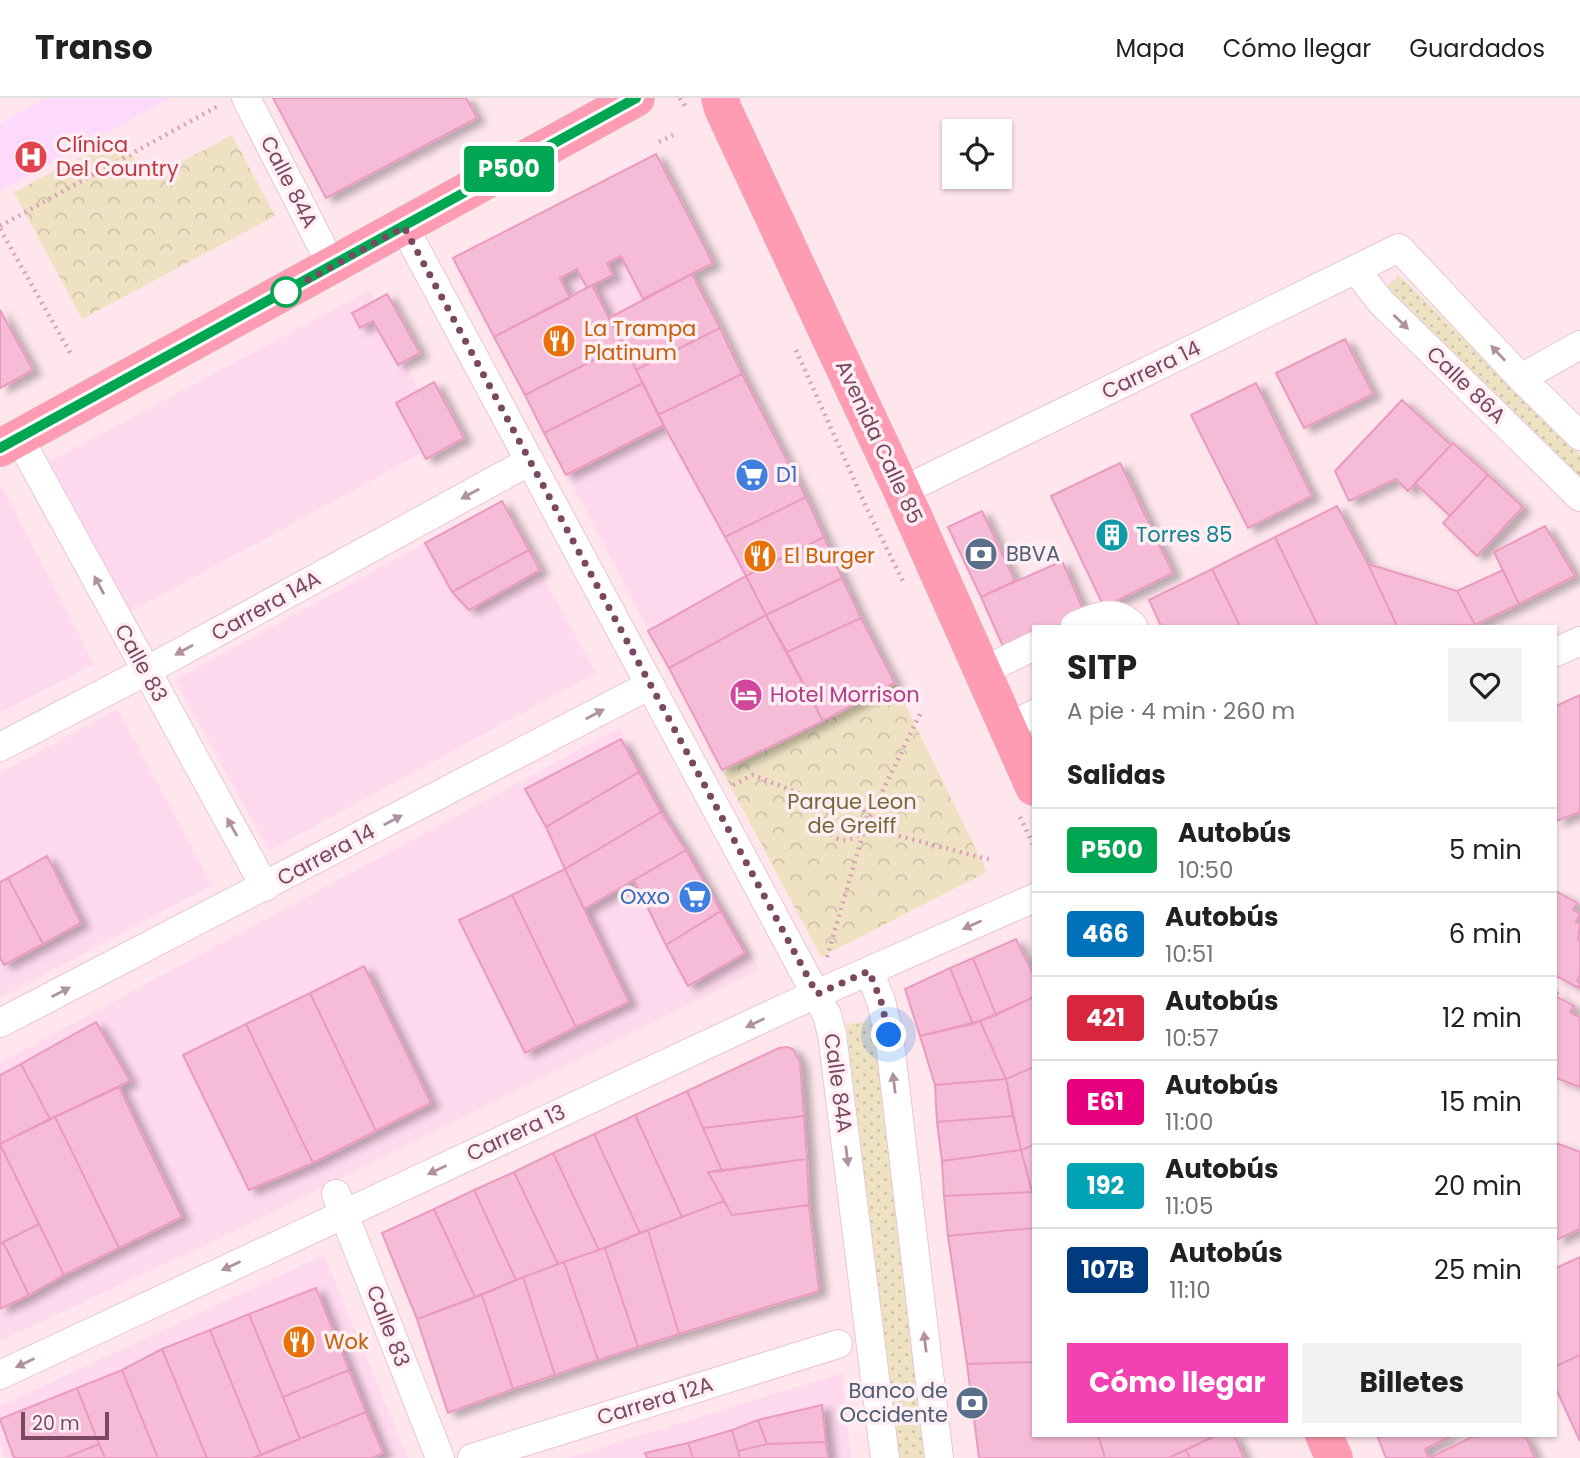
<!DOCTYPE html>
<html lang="es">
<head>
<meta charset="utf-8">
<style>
  body { margin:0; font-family:Poppins,sans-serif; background:#f2f2f2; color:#202124; height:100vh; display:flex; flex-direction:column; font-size:26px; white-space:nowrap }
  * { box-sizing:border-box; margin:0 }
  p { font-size:23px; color:#757577 }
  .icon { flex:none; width:38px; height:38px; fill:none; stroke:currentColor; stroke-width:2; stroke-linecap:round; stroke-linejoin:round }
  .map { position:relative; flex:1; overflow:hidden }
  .drawer { position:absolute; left:1032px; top:527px; width:525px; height:812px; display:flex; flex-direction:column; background:#fff; border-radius:0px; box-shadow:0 2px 5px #0004 }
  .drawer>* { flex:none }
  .badge { padding:0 14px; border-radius:5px; font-size:24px; line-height:46px }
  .tools { position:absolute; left:942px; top:21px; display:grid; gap:14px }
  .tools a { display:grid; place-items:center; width:70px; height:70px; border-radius:0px; background:#fff; box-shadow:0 2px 5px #0004; font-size:35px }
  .scale { position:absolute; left:21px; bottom:18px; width:88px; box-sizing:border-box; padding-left:7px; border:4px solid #7a4861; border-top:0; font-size:19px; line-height:24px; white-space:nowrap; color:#7a4861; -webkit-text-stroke:5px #ffeef3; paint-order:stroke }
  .you { position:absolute; width:35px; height:35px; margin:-18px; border:5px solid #fff; border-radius:50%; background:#1a73e8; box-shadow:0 0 0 10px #1a73e833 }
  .map>.badge { position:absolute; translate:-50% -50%; box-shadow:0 0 0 4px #fff }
  h2 { padding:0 35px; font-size:26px; line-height:63px }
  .round { display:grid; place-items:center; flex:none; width:74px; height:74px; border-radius:0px; background:#f2f2f2 }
  .summary { display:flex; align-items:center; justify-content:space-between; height:119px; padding:0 35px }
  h1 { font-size:33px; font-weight:700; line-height:52px }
  .cta { display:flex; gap:14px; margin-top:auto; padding:14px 35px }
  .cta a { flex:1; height:80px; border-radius:0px; background:#f242b1; color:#fff; font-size:28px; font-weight:700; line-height:80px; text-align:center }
  .cta a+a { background:#f2f2f2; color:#202124 }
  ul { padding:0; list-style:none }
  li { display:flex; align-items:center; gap:21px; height:84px; padding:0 35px; border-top:2px solid #e0e0e0 }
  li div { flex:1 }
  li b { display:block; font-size:26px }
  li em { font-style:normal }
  li .badge { min-width:77px; font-weight:700; text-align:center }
  header { display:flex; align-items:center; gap:42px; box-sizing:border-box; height:98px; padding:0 35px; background:#fff; border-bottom:2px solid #e0e0e0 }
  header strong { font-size:33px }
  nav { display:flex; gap:38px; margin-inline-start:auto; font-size:24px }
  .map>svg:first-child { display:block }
</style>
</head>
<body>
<header>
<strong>Transo</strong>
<nav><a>Mapa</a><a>Cómo llegar</a><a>Guardados</a></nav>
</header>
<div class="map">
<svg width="1580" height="1360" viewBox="0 0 1580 1360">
  <defs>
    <pattern id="grass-dots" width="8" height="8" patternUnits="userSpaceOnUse" patternTransform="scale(1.75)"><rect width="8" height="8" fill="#eee2c3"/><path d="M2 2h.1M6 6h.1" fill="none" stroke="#d0c3aa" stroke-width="1.8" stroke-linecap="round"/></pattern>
    <pattern id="park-crowns" width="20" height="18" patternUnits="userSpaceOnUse" patternTransform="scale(1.75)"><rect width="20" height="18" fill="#eee2c3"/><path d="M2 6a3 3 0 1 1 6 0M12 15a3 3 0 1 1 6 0" fill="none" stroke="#d0c3aa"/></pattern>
    <filter id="shadow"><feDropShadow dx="8" dy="4.5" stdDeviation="3.5" flood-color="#0004"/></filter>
  </defs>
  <rect width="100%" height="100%" fill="#fee6ec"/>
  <path fill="#ffd9ee" d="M656,56L713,165L692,176L806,399L842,480L895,585L722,672L453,160Z
    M370,192L444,343L125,517L36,371Z
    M2,388L94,566L0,615V389Z
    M502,403L596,575L269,753L175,582Z
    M118,611L212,787L0,900V675Z
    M619,630L759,872L233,1134L0,1243V965Z
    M324,1157L408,1360H5L0,1347V1308Z
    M842,1275L851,1360H567Z"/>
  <path fill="#fdd9fc" d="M47,0H170L0,93V26Z"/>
  <path fill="url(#grass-dots)" d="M1399,177L1580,357V384L1386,190Z
    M876,923L929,1360H899L846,926Z"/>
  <path fill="url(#park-crowns)" d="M232,37L275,118L82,221L14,94L122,38L146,83Z
    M895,585L987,774L821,859L722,672Z"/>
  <path fill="#f6bbd6" stroke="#ea9ac0" stroke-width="2" filter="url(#shadow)" d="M273,0H466L477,20L326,100Z
    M656,56L713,165L643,201L621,158L607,165L613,177L587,190L577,171L560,180L570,200L494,239L453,160Z
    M692,176L720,230L636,272L609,220Z
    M592,187L623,247L525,297L494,239Z
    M387,196L420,255L398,267L373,223L360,230L352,215Z
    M0,212L33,272L0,290Z
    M720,230L742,276L658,317L636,272Z
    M1345,241L1373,296L1304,330L1276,275Z
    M623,247L643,285L544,335L525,297Z
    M742,276L806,399L725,439L658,317Z
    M434,284L464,340L426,361L396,305Z
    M643,285L664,327L566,377L544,335Z
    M1256,285L1312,398L1248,430L1191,317Z
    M1402,302L1451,347L1408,393L1396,381L1349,403L1335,373Z
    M1453,345L1488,377L1450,418L1415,385Z
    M1120,365L1173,475L1104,509L1051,398Z
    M1488,377L1523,409L1477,458L1443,425Z
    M806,399L824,439L746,478L725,439Z
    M502,403L529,452L452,494L425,445Z
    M1337,408L1368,466L1397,528H1318L1275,439Z
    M982,413L1015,483L981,499L948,429Z
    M1545,428L1575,478L1519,506L1494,454Z
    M824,439L842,480L766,517L746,478Z
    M1275,439L1318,528H1240L1212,471Z
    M529,452L540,472L469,512L452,494Z
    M1062,463L1086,518L1062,528H1034V540L1005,553L981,499Z
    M1368,466L1457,493L1475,527L1397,528Z
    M1212,471L1240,528H1161L1149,502Z
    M1503,472L1519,506L1475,527L1457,493Z
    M746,478L766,517L669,570L648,533Z
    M842,480L861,520L787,554L766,517Z
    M766,517L823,623L722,672L669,570Z
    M861,520L895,585L823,623L787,554Z
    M1580,597V714L1556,723V608Z
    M621,641L639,674L546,729L525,691Z
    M639,674L661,714L565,771L546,729Z
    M661,714L686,752L584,811L565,771Z
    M686,752L721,813L666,847L634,782Z
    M47,758L81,825L43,846L8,780Z
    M565,771L629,904L576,929L512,797Z
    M8,780L43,846L4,867L0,860V784Z
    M1556,793L1577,805L1573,812L1580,816L1576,824L1580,826L1578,842L1580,843V877L1577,883L1580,885L1579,890L1556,878Z
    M512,797L576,929L525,955L459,822Z
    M721,813L745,855L688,888L666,847Z
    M1016,841L1034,878V899L996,917L973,860Z
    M973,860L996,917L973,926L950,870Z
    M364,868L431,1005L376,1033L310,895Z
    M950,870L973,926L920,938L905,891Z
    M1556,893L1558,895L1556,898L1574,908L1570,914L1580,920V989L1556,980Z
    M310,895L376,1033L313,1065L246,926Z
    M1034,899V969L1006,981L980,923Z
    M980,923L1006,981L935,987L920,938Z
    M96,924L130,983L50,1021L21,966Z
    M246,926L313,1065L249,1092L183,957Z
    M787,949L793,951L800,964L804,1018L703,1030L687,993L779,950Z
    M21,966L50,1021L0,1046V977Z
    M1034,969V1047L1021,1052L1006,981Z
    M1006,981L1013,1018L937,1024L935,987Z
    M119,989L182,1119L119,1150L55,1019Z
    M687,993L722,1073L708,1074L724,1103L682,1119L635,1017Z
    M635,1017L682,1119L640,1135L594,1036Z
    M804,1018L807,1061L722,1073L703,1030Z
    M1013,1018L1021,1052L942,1063L937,1024Z
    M55,1019L119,1150L64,1177L0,1046Z
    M594,1036L640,1135L599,1152L553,1055Z
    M1556,1045L1580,1054V1131L1556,1142Z
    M0,1046L39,1126L0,1146Z
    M1034,1047V1100L1021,1052Z
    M1021,1052L1032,1094L944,1098L942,1063Z
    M553,1055L599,1152L558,1166L514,1074Z
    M807,1061L809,1107L732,1117L708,1074Z
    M514,1074L558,1166L516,1182L474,1092Z
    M474,1092L516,1182L475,1199L434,1111Z
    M1032,1094L1034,1100V1130L948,1138L944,1098Z
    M724,1103L732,1117L809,1107L819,1193L679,1236L648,1132Z
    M434,1111L475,1199L417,1221L382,1135Z
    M39,1126L64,1177L29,1197L3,1144Z
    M1034,1130V1264L967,1266L948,1138Z
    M648,1132L679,1236L638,1249L605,1150Z
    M3,1144L29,1197L0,1211V1146Z
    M605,1150L638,1249L598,1262L564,1164Z
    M1580,1159V1257L1556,1268V1170Z
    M564,1164L598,1262L555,1277L523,1179Z
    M523,1179L555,1277L513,1291L482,1197Z
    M316,1190L349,1272L283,1299L249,1216Z
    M482,1197L513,1291L448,1315L417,1221Z
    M249,1216L300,1341L261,1357L210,1232Z
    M210,1232L261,1357L252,1360H207L162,1251Z
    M162,1251L207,1360H158L122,1272Z
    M1580,1257V1343L1556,1291V1268Z
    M1034,1264V1337H1098L1105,1360H979L967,1266Z
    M122,1272L158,1360H105L99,1346L77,1290Z
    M349,1272L366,1314L300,1341L283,1299Z
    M77,1290L99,1346L65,1360H14L0,1321Z
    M822,1307L826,1344L767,1346L758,1322Z
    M366,1314L383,1355L372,1360H252Z
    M758,1322L767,1346L738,1353L732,1332Z
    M732,1332L740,1360H693L688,1345Z
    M1098,1337H1217L1168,1360H1105Z
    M1217,1337H1234L1244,1360H1190L1186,1352Z
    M1377,1337H1454L1425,1351L1428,1360H1386Z
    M1476,1337H1525L1535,1360H1429Z
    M826,1344L828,1360H740L738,1353L767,1346Z
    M688,1345L693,1360H647L645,1355Z
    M99,1346L105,1360H65Z
    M1186,1352L1190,1360H1168Z"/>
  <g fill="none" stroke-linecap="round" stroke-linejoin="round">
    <defs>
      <path id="minor" d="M246,0L332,168
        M404,129L827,917L832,936L885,1360
        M1356,172L1381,204L1580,399
        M1521,280L1580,247
        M19,340L265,789
        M902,393L1399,150L1521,280L1580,338
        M1075,528C1095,519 1115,509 1133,528
        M1556,554L1580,543
        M983,573L1034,548
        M1007,629L1034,616
        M0,649L146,573L530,363
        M869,873L881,903L889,937L939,1360
        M0,925L650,587
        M336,1096L440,1360
        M0,1277L785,910L1034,800
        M472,1360L838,1246"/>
      <path id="major" d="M720,0L723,11L902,393L1034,689
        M0,350L636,0
        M1324,1337L1334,1360"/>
    </defs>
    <use href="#minor" stroke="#e9c5d3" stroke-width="30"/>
    <use href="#major" stroke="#d4c4cc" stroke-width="38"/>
    <path stroke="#dc9ebb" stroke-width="4.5" stroke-dasharray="2 5" stroke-linecap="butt" d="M680,0L687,11
      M659,44L673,37
      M0,128L220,7
      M0,131L72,258
      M796,252L868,413L904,485
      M733,687L753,677L828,707
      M824 721a21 21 0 1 1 42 0a21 21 0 1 1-42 0Z
      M1020,719L1034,748
      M865,729L991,762
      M827,859L865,729L922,612"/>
    <use href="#minor" stroke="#fff" stroke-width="28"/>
    <use href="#major" stroke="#ff9cb3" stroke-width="37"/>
  </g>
  <defs><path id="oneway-solid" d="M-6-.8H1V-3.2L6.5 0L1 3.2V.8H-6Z" transform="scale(1.75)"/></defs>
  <g fill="#af91a0">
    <use href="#oneway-solid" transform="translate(1401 224) rotate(44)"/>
    <use href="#oneway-solid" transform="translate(1498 255) rotate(-133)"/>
    <use href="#oneway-solid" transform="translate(470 396) rotate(151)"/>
    <use href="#oneway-solid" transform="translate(99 487) rotate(-118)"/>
    <use href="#oneway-solid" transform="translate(184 552) rotate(151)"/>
    <use href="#oneway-solid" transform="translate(595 616) rotate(-28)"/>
    <use href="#oneway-solid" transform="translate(393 722) rotate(-28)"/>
    <use href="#oneway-solid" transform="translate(232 729) rotate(-119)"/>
    <use href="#oneway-solid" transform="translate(972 827) rotate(156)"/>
    <use href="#oneway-solid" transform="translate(61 894) rotate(-27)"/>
    <use href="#oneway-solid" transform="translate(755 925) rotate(155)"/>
    <use href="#oneway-solid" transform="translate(894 985) rotate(-97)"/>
    <use href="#oneway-solid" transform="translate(847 1058) rotate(83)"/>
    <use href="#oneway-solid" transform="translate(437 1072) rotate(155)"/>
    <use href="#oneway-solid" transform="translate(231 1168) rotate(155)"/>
    <use href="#oneway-solid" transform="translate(925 1244) rotate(-97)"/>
    <use href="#oneway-solid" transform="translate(25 1265) rotate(155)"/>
  </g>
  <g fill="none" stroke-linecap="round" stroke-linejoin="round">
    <defs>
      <path id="line" d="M0,350L636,0"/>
    </defs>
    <use href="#line" stroke="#fff" stroke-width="16"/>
    <use href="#line" stroke="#00a651" stroke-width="10"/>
    <path stroke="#7a4861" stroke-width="7" stroke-dasharray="0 12.6" d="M286,194L404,129L817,896L869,873L881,903L889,937"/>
  </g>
  <defs>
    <symbol id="hospital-disc" viewBox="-11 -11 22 22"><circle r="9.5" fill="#e0444e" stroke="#ffeef3"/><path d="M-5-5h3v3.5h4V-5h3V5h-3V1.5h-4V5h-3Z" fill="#fff"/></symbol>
    <symbol id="restaurant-disc" viewBox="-11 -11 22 22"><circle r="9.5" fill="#e8710a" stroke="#ffeef3"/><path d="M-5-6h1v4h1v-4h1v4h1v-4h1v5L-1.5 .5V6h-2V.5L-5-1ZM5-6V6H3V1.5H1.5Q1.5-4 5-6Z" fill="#fff"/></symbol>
    <symbol id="supermarket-disc" viewBox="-11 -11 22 22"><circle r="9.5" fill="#3f7fe0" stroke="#ffeef3"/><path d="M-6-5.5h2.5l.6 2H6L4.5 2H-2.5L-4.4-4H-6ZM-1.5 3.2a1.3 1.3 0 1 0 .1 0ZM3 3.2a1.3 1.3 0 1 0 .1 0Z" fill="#fff"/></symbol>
    <symbol id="building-disc" viewBox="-11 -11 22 22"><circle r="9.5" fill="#0f9aa8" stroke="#ffeef3"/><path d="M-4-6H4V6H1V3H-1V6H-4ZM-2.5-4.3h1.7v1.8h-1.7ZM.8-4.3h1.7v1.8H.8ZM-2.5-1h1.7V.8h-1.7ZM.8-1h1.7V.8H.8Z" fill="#fff"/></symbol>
    <symbol id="bank-disc" viewBox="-11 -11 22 22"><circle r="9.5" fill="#5c6f8a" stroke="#ffeef3"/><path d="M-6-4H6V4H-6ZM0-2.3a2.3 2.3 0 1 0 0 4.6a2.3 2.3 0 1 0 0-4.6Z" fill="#fff"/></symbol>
    <symbol id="hotel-disc" viewBox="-11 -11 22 22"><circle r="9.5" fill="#d1479c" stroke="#ffeef3"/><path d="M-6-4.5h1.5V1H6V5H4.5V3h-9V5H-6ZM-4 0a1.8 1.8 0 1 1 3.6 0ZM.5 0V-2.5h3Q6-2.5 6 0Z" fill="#fff"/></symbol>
  </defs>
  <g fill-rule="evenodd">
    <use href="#hospital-disc" x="12" y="40" width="38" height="38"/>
    <use href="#restaurant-disc" x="540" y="224" width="38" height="38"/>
    <use href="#supermarket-disc" x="733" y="358" width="38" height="38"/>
    <use href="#building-disc" x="1093" y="418" width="38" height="38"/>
    <use href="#bank-disc" x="962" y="437" width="38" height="38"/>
    <use href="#restaurant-disc" x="741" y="439" width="38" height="38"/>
    <use href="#hotel-disc" x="727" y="578" width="38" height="38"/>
    <use href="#supermarket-disc" x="676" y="780" width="38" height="38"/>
    <use href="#restaurant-disc" x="280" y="1225" width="38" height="38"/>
    <use href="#bank-disc" x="953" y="1286" width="38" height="38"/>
  </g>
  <circle fill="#fff" stroke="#00a651" stroke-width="3.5" cx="286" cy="194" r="14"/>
  <g text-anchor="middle" stroke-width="7" stroke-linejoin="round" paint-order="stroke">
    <g font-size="21" fill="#be3a42" stroke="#ffeef3" text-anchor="start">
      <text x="56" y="54">Clínica<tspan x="56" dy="24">Del Country</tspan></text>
    </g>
    <g font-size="21" fill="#7a4861" stroke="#ffeef3">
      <text transform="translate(289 84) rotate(63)" y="7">Calle 84A</text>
      <text transform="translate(1151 272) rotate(-26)" y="7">Carrera 14</text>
      <text transform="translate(1466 287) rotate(44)" y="7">Calle 86A</text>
      <text transform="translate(879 344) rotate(65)" y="7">Avenida Calle 85</text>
      <text transform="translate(266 508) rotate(-29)" y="7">Carrera 14A</text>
      <text transform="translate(141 565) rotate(61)" y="7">Calle 83</text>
      <text transform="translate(326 757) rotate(-28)" y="7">Carrera 14</text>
      <text transform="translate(838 985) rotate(82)" y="7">Calle 84A</text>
      <text transform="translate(516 1035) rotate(-25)" y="7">Carrera 13</text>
      <text transform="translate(388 1228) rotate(69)" y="7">Calle 83</text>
      <text transform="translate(655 1303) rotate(-17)" y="7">Carrera 12A</text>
    </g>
    <g font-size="21" fill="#c56008" stroke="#ffeef3" text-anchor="start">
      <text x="584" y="238">La Trampa<tspan x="584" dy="24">Platinum</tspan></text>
      <text x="784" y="465">El Burger</text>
      <text x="324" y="1251">Wok</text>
    </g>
    <g font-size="21" fill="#366cbe" stroke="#ffeef3" text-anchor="start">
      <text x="776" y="384">D1</text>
      <text x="670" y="806" text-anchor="end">Oxxo</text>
    </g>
    <g font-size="21" fill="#0d838f" stroke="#ffeef3" text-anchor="start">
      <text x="1136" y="444">Torres 85</text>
    </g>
    <g font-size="21" fill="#4e5e75" stroke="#ffeef3" text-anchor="start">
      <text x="1006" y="463">BBVA</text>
      <text x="948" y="1300" text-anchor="end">Banco de<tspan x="948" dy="24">Occidente</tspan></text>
    </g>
    <g font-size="21" fill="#b23c85" stroke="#ffeef3" text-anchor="start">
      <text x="770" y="604">Hotel Morrison</text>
    </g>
    <g font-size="21" fill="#756b3a" stroke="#ffeef3">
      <text x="852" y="711">Parque Leon<tspan x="852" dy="24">de Greiff</tspan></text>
    </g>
  </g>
</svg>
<div class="tools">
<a><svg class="icon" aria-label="locate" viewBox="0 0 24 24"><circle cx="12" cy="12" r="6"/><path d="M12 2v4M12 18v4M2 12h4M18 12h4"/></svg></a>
</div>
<div class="scale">20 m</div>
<div class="you" style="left:889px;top:937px"></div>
<b class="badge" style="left:509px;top:71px;background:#00a651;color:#fff">P500</b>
<section class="drawer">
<div class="summary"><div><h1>SITP</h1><p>A pie · 4 min · 260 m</p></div><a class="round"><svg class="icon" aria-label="heart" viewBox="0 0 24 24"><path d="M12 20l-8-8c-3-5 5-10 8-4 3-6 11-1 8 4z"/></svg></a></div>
<h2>Salidas</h2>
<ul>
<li><span class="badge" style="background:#00a651;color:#fff">P500</span><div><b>Autobús</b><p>10:50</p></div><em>5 min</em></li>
<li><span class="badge" style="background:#0072bc;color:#fff">466</span><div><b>Autobús</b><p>10:51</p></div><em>6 min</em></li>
<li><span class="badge" style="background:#d7263d;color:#fff">421</span><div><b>Autobús</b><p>10:57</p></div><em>12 min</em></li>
<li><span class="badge" style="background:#e6007e;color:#fff">E61</span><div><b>Autobús</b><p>11:00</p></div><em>15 min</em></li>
<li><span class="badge" style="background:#00a3b4;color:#fff">192</span><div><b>Autobús</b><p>11:05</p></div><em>20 min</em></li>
<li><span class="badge" style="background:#003b80;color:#fff">107B</span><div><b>Autobús</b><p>11:10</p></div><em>25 min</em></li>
</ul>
<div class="cta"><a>Cómo llegar</a><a>Billetes</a></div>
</section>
</div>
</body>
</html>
